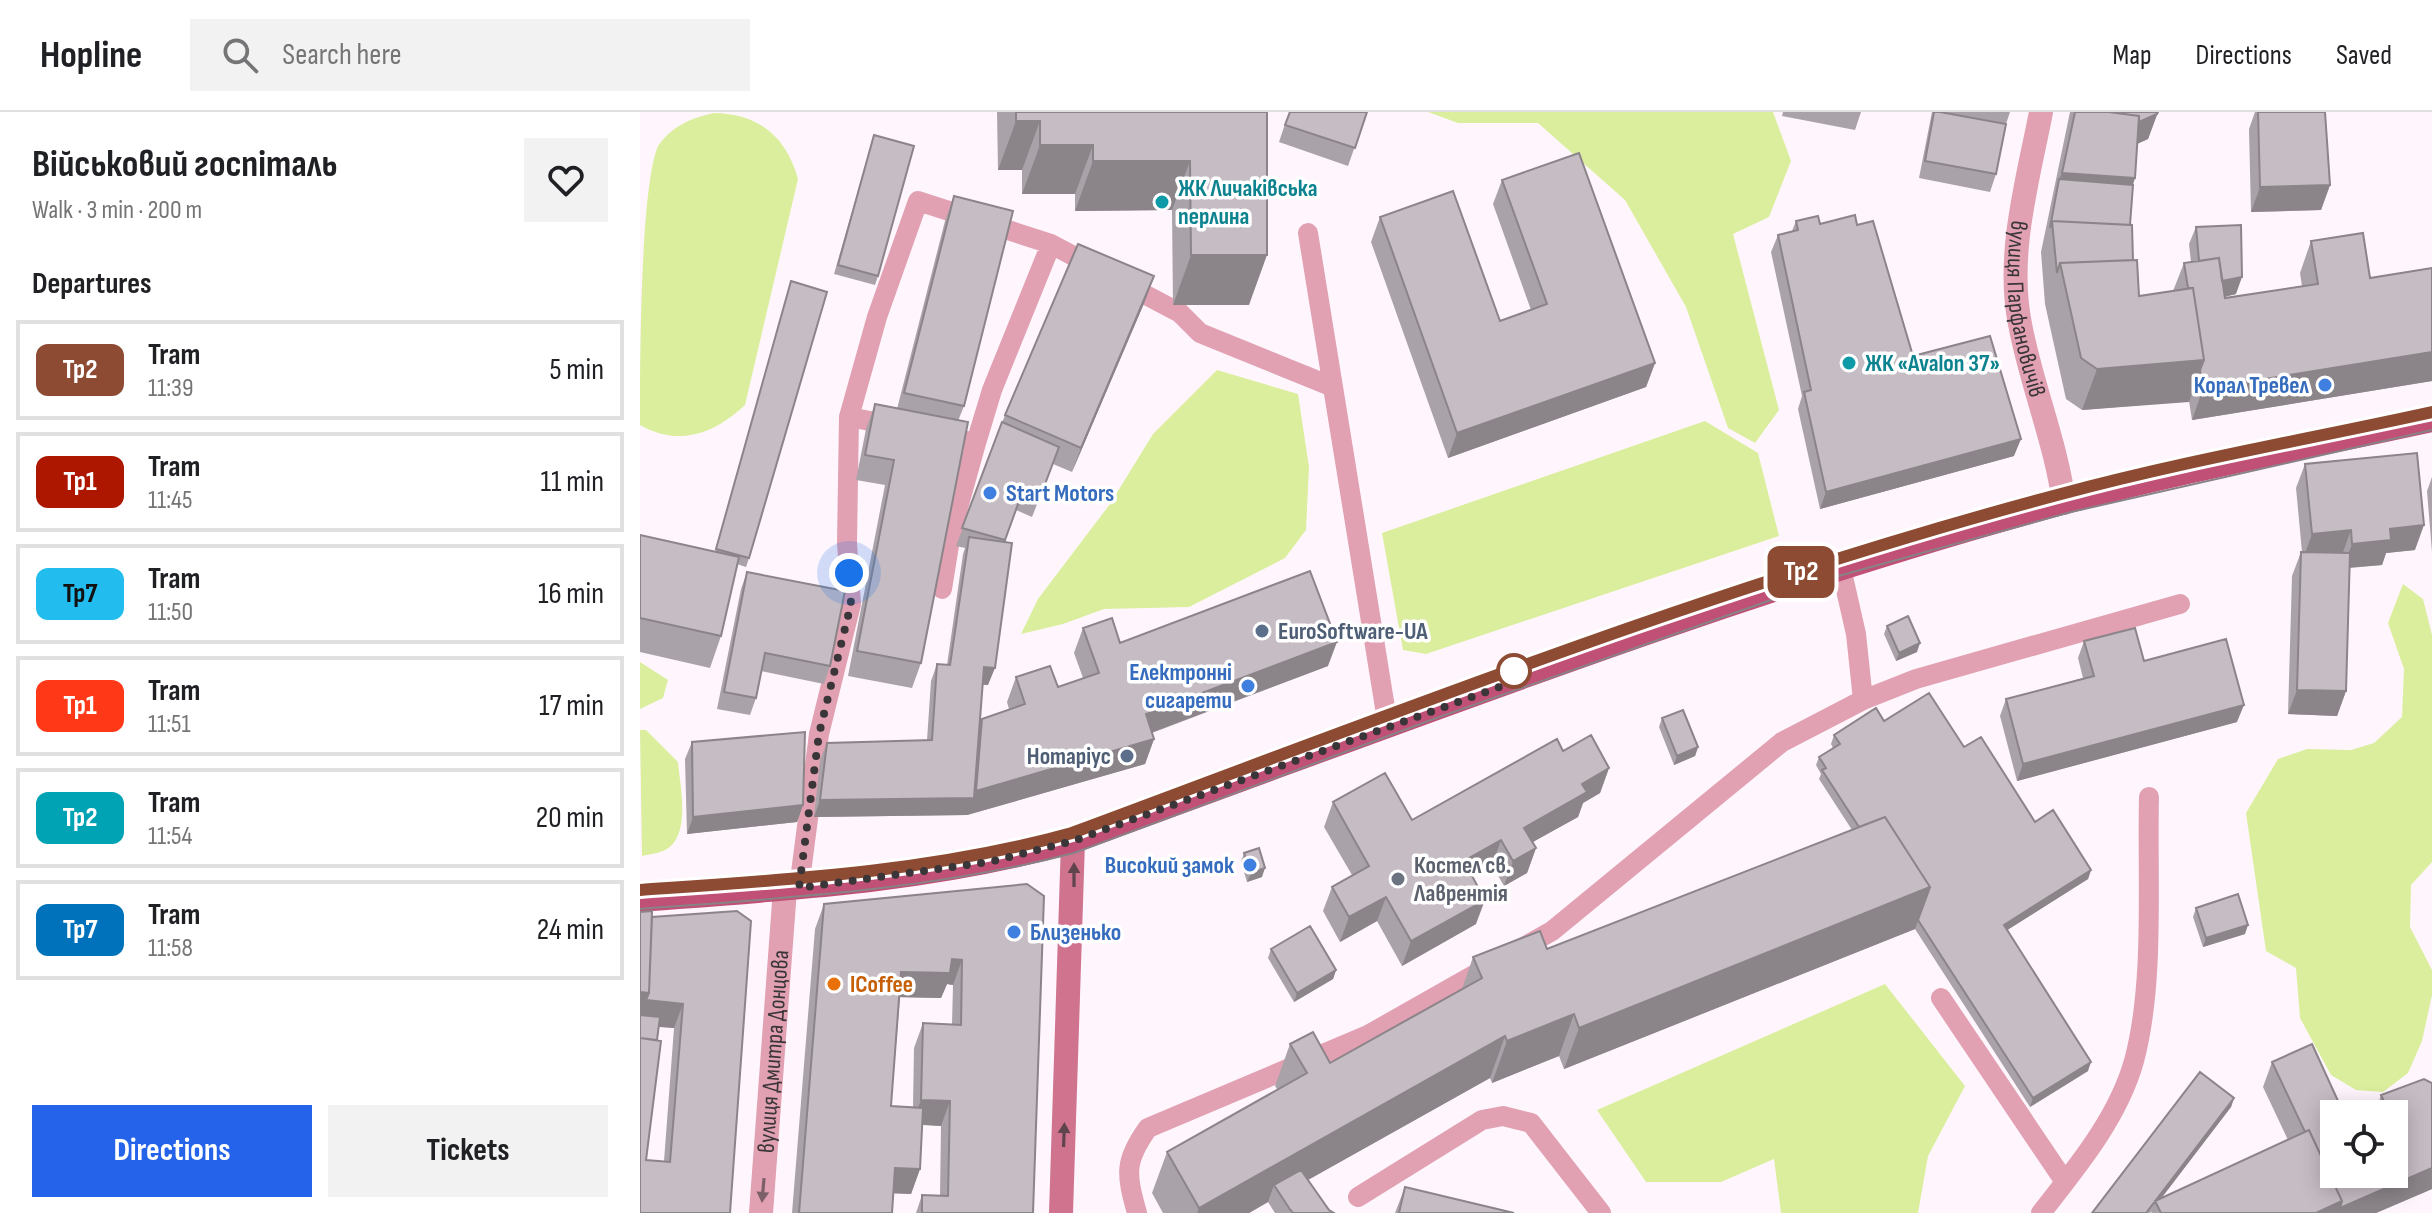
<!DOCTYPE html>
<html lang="en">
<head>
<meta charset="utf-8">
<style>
  body { margin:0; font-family:"Sofia Sans Condensed",sans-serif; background:#f2f2f2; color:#202124; height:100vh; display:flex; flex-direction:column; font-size:30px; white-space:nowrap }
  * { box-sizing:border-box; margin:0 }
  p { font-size:26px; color:#757577 }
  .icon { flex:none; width:44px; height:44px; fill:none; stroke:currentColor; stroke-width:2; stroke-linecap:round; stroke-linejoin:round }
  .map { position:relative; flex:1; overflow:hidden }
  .details { display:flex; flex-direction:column; background:#fff; width:640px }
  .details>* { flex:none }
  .badge { padding:0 16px; border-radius:12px; font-size:28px; line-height:52px }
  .buttons { position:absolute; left:1680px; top:988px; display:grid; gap:16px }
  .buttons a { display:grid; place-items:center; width:88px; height:88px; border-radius:0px; background:#fff; box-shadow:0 4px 20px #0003; font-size:40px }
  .you { position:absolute; width:40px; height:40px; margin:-20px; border:6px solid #fff; border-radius:50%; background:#1a73e8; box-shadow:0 0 0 12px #1a73e833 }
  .map>.badge { position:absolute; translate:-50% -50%; box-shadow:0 0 0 4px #fff }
  h2 { padding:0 32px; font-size:30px; line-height:72px }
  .round { display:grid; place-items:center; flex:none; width:84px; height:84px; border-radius:0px; background:#f2f2f2 }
  .overview { display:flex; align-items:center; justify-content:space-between; height:136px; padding:0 32px }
  h1 { font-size:38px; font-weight:700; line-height:60px }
  .cta { display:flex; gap:16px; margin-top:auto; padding:16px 32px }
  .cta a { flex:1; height:92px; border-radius:0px; background:#2563eb; color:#fff; font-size:32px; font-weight:700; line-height:92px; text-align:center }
  .cta a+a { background:#f2f2f2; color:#202124 }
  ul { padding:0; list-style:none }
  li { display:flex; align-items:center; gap:24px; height:100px; margin:0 16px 12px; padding:0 16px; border:4px solid #e0e0e0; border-radius:0px }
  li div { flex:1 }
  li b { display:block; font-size:30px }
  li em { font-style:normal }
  li .badge { min-width:88px; font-weight:700; text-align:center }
  header { display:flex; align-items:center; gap:48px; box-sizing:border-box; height:112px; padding:0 40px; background:#fff; border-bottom:2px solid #e0e0e0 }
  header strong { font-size:38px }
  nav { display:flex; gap:44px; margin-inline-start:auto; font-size:28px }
  .search { width:560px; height:72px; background:#f2f2f2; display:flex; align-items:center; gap:20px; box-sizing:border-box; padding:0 28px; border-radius:0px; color:#757577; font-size:30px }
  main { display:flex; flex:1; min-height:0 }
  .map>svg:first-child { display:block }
</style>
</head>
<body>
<header>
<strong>Hopline</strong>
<div class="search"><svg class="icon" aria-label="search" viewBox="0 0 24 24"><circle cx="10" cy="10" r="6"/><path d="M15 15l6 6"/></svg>Search here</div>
<nav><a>Map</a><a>Directions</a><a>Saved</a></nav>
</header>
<main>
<section class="details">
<div class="overview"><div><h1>Військовий госпіталь</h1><p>Walk · 3 min · 200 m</p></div><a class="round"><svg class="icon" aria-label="heart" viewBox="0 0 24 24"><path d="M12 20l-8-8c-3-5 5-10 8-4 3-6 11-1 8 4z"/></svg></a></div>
<h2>Departures</h2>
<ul>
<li><span class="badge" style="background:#8e4b34;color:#fff">Тр2</span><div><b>Tram</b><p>11:39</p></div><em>5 min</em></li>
<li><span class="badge" style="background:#ad1700;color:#fff">Тр1</span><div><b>Tram</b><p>11:45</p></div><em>11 min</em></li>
<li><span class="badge" style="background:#23bcee;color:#111">Тр7</span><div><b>Tram</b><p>11:50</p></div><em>16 min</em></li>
<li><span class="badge" style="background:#ff3818;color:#fff">Тр1</span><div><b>Tram</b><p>11:51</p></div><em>17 min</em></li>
<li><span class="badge" style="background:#00a3b4;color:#fff">Тр2</span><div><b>Tram</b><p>11:54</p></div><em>20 min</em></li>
<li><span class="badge" style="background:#0072bc;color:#fff">Тр7</span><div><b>Tram</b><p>11:58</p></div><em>24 min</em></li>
</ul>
<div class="cta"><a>Directions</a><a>Tickets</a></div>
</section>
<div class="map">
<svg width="1792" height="1101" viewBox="0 0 1792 1101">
  <rect width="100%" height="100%" fill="#fff6fd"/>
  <path fill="#dbee9d" d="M788,0H1133L1151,49L1129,105L1093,122L1139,298L1115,331L1088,316L1046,195L985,88L898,11H818Z
    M74,1C119,2 146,24 158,67L105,293C74,322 39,335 0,313C0,255 0,76 18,34C32,14 51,6 74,1Z
    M577,258L658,282L669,355L666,418L645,446L549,495L464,497L423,512L381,522L398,487L470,392L513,322Z
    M1065,309L1118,341L1139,424L786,542L763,538L742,421Z
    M1763,472L1783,487L1792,523V750L1771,773L1770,815L1792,858V883L1782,929L1768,961L1743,980L1716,978L1691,963L1660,906L1656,856L1626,839L1606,701L1638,647L1667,637L1711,638L1734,631L1762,605L1764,557L1748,511Z
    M0,550L28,568L23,586L0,597Z
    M0,618H6L38,650C40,673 51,722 27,737C21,741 10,742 2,744Z
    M1245,872L1325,974L1288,1044L1278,1101H1141L1134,1047L1081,1070H1006L957,998Z"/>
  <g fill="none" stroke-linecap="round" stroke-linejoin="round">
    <path stroke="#e1a1b2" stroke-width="20" d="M668,121L748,614
      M411,132L456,156
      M485,172L540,201L560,221L693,275
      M209,305L256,314
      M302,477L311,421L336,331
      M1223,588L1276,567L1540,492
      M159,776L179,622L211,492L207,431L209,305L237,205L278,89L411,132L352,278L336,331L299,323
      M880,837L912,819L1142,630L1223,588L1216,522L1201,456
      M1301,886L1425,1070
      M718,1085L842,1008L863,1004L891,1011L961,1101
      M497,1101C486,1062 484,1049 508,1016L728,923L848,855
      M1401,1101C1437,1055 1478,1006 1494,949C1515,871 1507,768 1509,685"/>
    <g stroke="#e1a1b2" stroke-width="24">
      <path id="s1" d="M1401,0C1388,68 1366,142 1380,212C1391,272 1416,330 1424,391"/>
      <path id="s2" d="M121,1101L145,777"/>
    </g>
    <path stroke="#d0738f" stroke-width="24" d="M421,1101L433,729"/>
    <path stroke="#c15076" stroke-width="24" d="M0,788C145,777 292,769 433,729C760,611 1086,482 1422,391C1544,358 1669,335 1792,308"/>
    <path stroke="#888287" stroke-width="2" d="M0,778C145,767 292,761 432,721L747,604L1196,448L1423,381L1792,300
      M0,797C145,786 292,778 434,741L791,608L1202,463L1431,400L1792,318"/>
  </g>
  <path fill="#aaa2a9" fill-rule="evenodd" d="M357,0H627L609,193H533L532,98L435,99V82H382V58H358Z
    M649,0H727L708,54L639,30Z
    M1143,0H1221L1215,18L1142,4Z
    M1292,0H1370L1366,12L1356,62L1350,80L1279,66Z
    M1430,0H1518L1508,27L1497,32L1495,66L1493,73L1490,113L1493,148L1499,184L1533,179L1544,151L1551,150L1549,132L1556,115L1596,182L1585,185V186L1662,174L1660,161L1671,129L1730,166L1792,156V269L1552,308L1549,289L1442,298L1426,287L1405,192L1401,140Z
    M1615,0H1685L1690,73L1681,98L1611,100L1609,17Z
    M234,23L238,164L235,173L194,162Z
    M862,68L1015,251L1006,275L808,346L731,130L740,105L860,209L891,198L853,92Z
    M314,84L324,294L318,309L281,551L272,576L208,564L245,373L216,368L226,317L235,292L257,297L305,109Z
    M1156,109L1180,112L1217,113L1273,244L1374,344L1180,397L1158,297L1162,284L1131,140L1138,123L1152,119Z
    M151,169L109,446L106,455L97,452L81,524L70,556L0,540V423L75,440Z
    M505,189L432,360L413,352L392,405L376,398L364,430L348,573H343L339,614L342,607L369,597L367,590L376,565L418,575L443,566L434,541L443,516L480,531L688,554L512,621L514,627L505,652L327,703L174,705L180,648L187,631L287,628L291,569L297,552L307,553L323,442L325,436L316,434L365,303Z
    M1665,352L1775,438L1746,441L1742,453L1710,456L1706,579L1697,604L1648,602L1652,464L1661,440H1662L1656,376Z
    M1792,365V440L1787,379Z
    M107,460L190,554L184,572L121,559L116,586L110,603L77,597L101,477Z
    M1247,514L1277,540L1256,549L1244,522Z
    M1444,529L1504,549L1597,610L1377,669L1360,604L1366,587L1443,566L1438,546Z
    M1022,606L1058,635L1055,644L1034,653L1019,615Z
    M1244,609L1324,635L1395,710L1451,758L1448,767L1367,818L1448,959L1390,995L1275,817L924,957L919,944L852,971L850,966L668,1068L689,1098L694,1101H635L628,1090L609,1101H523L512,1081L527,1040L638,978L635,974L650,932L690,951L822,877L833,845L907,837L1212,718L1179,667L1181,662L1176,653L1179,645L1193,636L1191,632L1194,623Z
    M52,630L163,693L157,710L47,722L45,647Z
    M923,639L969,656L960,681L943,691L938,705L892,730L896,736L887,761L864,774L852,753L832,764L836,812L762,854L737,809L700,830L683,799L692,775L712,763L684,715L693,690L772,708Z
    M604,741L622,765L607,770L601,750Z
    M387,772L393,1101H276L282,1083L300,1084L301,1014L282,1013L280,1057L271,1082L253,1081L252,1101H152L175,817L184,792ZM307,872L313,873L312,912L283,911L274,936L273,995L251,994L260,885L301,886Z
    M1556,796L1605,822L1563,835L1553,805Z
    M97,799L90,1101H0L12,805ZM19,915L34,916L24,1049L6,1048Z
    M631,837L696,858L693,867L654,890L628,846Z
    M1672,932L1704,1002H1694V1062H1754V1002H1735L1741,983L1784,967L1792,971V1077L1736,1101H1511L1512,1099L1510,1101H1452L1560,960L1594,986L1591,995L1521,1086L1648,1028L1623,975L1632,950Z
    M765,1075L874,1101H755Z"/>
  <path fill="#8b8489" d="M1518,0L1508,27L1488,36L1435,2Z
    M376,9H400L382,58H358Z
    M400,33H453L435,82H382Z
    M453,49H550L532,98L435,99Z
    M1422,61L1495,66L1484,97L1419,67Z
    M1690,73L1681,98L1611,100L1620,75Z
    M551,143H627L609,193H533Z
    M514,164L505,189L432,360L441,336Z
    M1602,165L1596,182L1569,188L1575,171Z
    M1792,240V269L1552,308L1563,277Z
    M1564,248L1549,290L1442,298L1457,257Z
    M1015,251L1006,275L808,346L817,321Z
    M1381,327L1374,344L1180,397L1186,380Z
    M1784,413L1775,438L1746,441L1742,453L1703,456L1712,432L1750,417Z
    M1711,418L1702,443L1663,447L1672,422Z
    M697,530L688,554L497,626L506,602Z
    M1280,531L1277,540L1256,549L1259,541Z
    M344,555L355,556L348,573L338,572Z
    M1657,578L1706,579L1697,604L1648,602Z
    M1604,593L1597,610L1377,669L1383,652Z
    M514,627L505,652L327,703L336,679Z
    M1058,635L1055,644L1034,653L1037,644Z
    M969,656L960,681L943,691L938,705L875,740L884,716L942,672Z
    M334,686L327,703L174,705L180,688Z
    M163,693L157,710L47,722L53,705Z
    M861,728L852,753L815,774L824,749Z
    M896,736L887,761L864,774L873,749Z
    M625,756L622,765L607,770L611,761Z
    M1451,758L1448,767L1361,822L1364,813Z
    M1290,775L1275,817L924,957L939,916Z
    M746,785L737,809L700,830L709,805Z
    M845,788L836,812L762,854L771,829Z
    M1608,813L1605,822L1563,835L1566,826Z
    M312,847L322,848L313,873L307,872L301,886L252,885L261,860Z
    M696,858L693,867L654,890L657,881Z
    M0,880L9,881L43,892L34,916L0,913Z
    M934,902L919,944L852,971L867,929Z
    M865,924L850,966L641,1083L634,1073L628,1090L609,1101H557L559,1096Z
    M1451,950L1448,959L1390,995L1393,986Z
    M1594,986L1591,995L1517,1092L1515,1089Z
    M281,988L310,989L301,1014L272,1012Z
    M255,1056L280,1057L271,1082L246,1081Z
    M1792,1056V1077L1736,1101H1676L1702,1089Z"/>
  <path fill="#c6bcc4" stroke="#8b8489" stroke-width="2" d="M376,0H627V143H551L550,49H453V33H400V9H376Z
    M650,0H727L715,36L645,13Z
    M1294,0H1300L1366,12L1356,62L1285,49Z
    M1435,0H1469L1499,4L1495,66L1422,61Z
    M1469,0H1518L1517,2L1499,10V4Z
    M1618,0H1685L1690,73L1620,75Z
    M234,23L274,34L238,164L198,153Z
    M939,41L1015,251L817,321L740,105L813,79L860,209L907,192L862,68Z
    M1419,67L1493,73L1490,113L1412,109L1410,116Z
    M314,84L373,99L324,294L264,281Z
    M1215,103L1217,113L1233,109L1273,244L1350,224L1381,327L1186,380L1164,280L1171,278L1138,123L1158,118L1156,109L1178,104L1180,112Z
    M1412,109L1492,113L1493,148L1420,151L1417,161Z
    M1601,113L1602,165L1582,169L1579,146L1559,149L1556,115Z
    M1723,121L1730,166L1792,156V240L1563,277L1560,258L1564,248L1553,176H1548L1544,151L1579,146L1585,186L1678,172L1671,129Z
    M438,132L514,164L441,336L365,303Z
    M1497,148L1499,184L1553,176L1564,248L1457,257L1441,246L1420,151Z
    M151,169L187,180L109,446L76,437Z
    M235,292L328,310L281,551L217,539L254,348L225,343Z
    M362,310L419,335L399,388L382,381L365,428L322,416Z
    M1777,341L1784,413L1750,417L1751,428L1712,432L1711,418L1672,422L1665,352Z
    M0,423L99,445L81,524L0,506Z
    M329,425L372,431L355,556L344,555L334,686L180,688L187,631L292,628L297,552L310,553Z
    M1661,440L1710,441L1706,579L1657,578Z
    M670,459L697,530L506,602L514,627L336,679L342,607L385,592L376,565L410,554L418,575L459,561L443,516L472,506L480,531Z
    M107,460L205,479L190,554L125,541L116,586L84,580Z
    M1268,504L1280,531L1259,541L1247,514Z
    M1495,516L1504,549L1586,527L1604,593L1383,652L1366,587L1454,564L1444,529Z
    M1289,581L1324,635L1341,625L1395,710L1413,698L1451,758L1364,813L1451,950L1393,986L1278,808L1290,775L1245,705L1219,715L1182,658L1186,656L1179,645L1200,632L1194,623L1236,596L1244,609Z
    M1043,598L1058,635L1037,644L1022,606Z
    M165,620L163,693L53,705L52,630Z
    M951,623L969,656L942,672L947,680L884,716L896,736L873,749L861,728L824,749L845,788L771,829L746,785L709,805L692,775L729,754L693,690L745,661L772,708L917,627L923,639Z
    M1245,705L1290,775L939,916L934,902L867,929L865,924L559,1096L527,1040L667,961L650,932L673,920L690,951L842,866L833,845L900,819L907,837Z
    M619,736L625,756L611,761L604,741Z
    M387,772L404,784L393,1101H282V1083L308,1084L310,989L281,988L283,911L321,913L322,848L312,847L310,861L261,860L251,994L283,996L280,1057L255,1056L252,1101H159L184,792Z
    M1598,782L1608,813L1566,826L1556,796Z
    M12,799L9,881L0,880V800Z
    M97,799L111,809L90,1101H0V926L21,929L6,1048L30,1050L43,892L6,888L9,881L12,805Z
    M670,814L696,858L657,881L631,837Z
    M0,903L20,905L17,928L0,926Z
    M1672,932L1704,1002H1694V1062H1754V1002H1750L1741,983L1784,967L1792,971V1056L1700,1096L1702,1089L1669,1018L1665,1020L1632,950Z
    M1560,960L1594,986L1506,1101H1452Z
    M1669,1018L1702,1089L1676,1101H1521L1515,1089Z
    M661,1058L689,1098L694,1101H653L649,1096L634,1073Z
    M765,1075L874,1101H759Z"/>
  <defs><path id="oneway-solid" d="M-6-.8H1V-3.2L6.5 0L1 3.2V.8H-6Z" transform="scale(2)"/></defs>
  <g fill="#5f444e">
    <use href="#oneway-solid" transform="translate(434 763) rotate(-90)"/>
    <use href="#oneway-solid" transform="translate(424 1023) rotate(-88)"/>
  </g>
  <use fill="#7c6069" href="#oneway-solid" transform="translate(123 1078) rotate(95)"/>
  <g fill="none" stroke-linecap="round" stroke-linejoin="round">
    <defs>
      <path id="line" d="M0,778C145,768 292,760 432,721C758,600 1084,471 1421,382C1543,349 1669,327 1792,300"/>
    </defs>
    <use href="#line" stroke="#fff" stroke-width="18"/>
    <use href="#line" stroke="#8e4b34" stroke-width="12"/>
    <path stroke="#393539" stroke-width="8" stroke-dasharray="0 14.4" d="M209,461L211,492L179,622L159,776L349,750L433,729L879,568L874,559"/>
  </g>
  <g fill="#0f9aa8" stroke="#fff" stroke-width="3">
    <circle cx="522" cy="90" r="8"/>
    <circle cx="1209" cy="251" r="8"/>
  </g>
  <g fill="#3f7fe0" stroke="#fff" stroke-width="3">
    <circle cx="1685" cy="273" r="8"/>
    <circle cx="350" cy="381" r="8"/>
    <circle cx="608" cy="574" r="8"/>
    <circle cx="610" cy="753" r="8"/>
    <circle cx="374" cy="820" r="8"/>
  </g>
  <g fill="#5c6f8a" stroke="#fff" stroke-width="3">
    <circle cx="622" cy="519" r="8"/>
    <circle cx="487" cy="644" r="8"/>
  </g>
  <circle fill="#fff" stroke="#8e4b34" stroke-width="4" cx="874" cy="559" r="16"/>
  <circle fill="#6b7280" stroke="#fff" stroke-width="3" cx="758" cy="767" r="8"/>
  <circle fill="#e8710a" stroke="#fff" stroke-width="3" cx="194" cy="872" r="8"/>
  <g text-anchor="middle" stroke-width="7" stroke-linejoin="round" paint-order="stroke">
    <g font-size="24" font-weight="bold" fill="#0d838f" stroke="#fff" text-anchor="start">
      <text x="538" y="84">ЖК Личаківська<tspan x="538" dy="28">перлина</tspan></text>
      <text x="1225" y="259">ЖК «Avalon 37»</text>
    </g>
    <g font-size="24" fill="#393539" stroke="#fff">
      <text dy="8" stroke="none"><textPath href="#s1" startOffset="200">вулиця Парфановичів</textPath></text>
      <text dy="8" stroke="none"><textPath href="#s2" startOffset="162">вулиця Дмитра Донцова</textPath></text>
    </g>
    <g font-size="24" font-weight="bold" fill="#366cbe" stroke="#fff" text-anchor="end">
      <text x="1669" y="281">Корал Тревел</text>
      <text x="366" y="389" text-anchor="start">Start Motors</text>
      <text x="592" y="568">Електронні<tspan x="592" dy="28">сигарети</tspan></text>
      <text x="594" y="761">Високий замок</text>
      <text x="390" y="828" text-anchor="start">Близенько</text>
    </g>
    <g font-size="24" font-weight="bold" fill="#4e5e75" stroke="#fff" text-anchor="start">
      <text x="638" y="527">EuroSoftware-UA</text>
      <text x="471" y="652" text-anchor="end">Нотаріус</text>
    </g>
    <g font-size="24" font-weight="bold" fill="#5b616d" stroke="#fff" text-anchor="start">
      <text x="774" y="761">Костел св.<tspan x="774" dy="28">Лаврентія</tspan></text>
    </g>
    <g font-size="24" font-weight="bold" fill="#c56008" stroke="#fff" text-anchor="start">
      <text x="210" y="880">ICoffee</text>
    </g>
  </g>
</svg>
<div class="buttons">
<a><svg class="icon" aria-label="locate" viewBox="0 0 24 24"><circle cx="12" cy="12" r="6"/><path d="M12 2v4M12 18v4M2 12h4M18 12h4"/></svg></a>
</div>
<div class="you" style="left:209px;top:461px"></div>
<b class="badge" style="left:1161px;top:460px;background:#8e4b34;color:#fff">Тр2</b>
</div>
</main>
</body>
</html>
